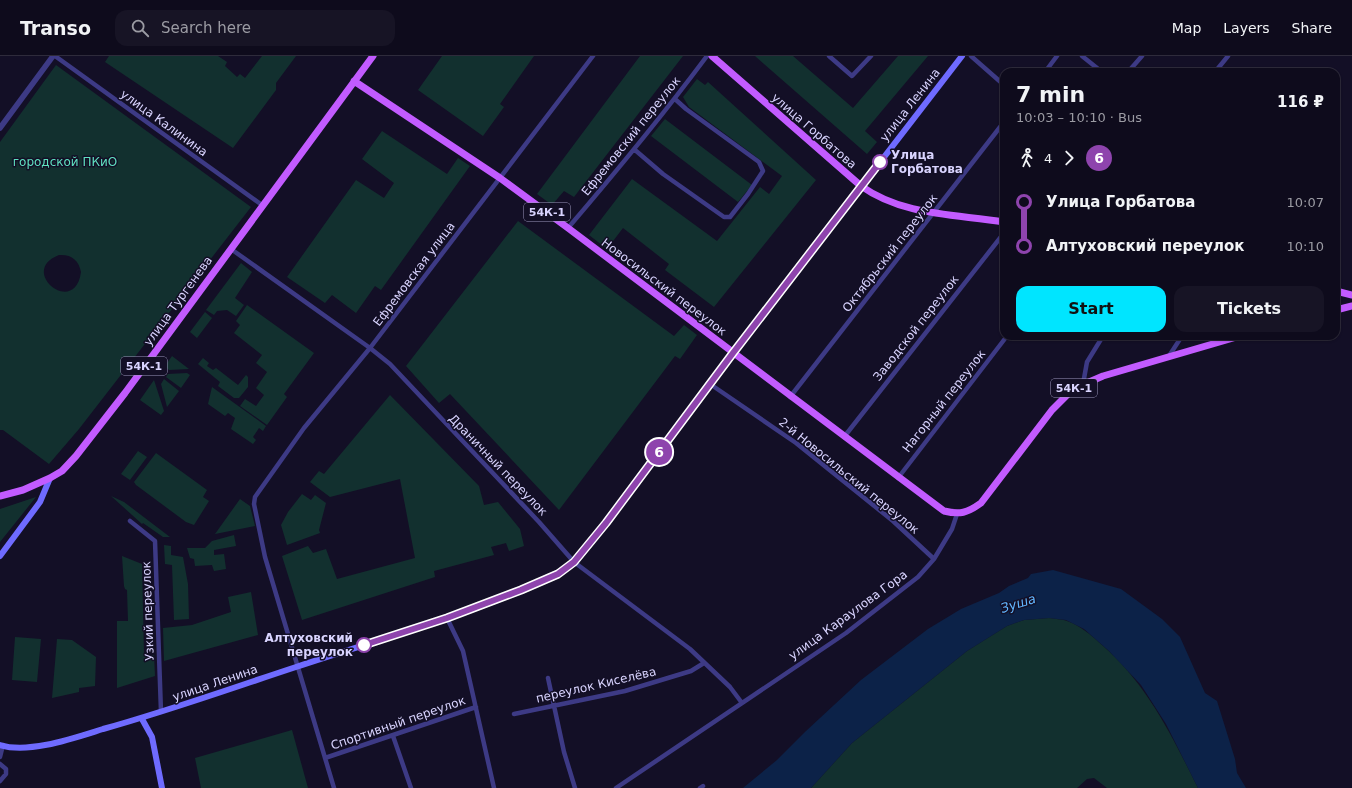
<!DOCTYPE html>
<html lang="en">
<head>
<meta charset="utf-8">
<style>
  body { margin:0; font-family:"DejaVu Sans",sans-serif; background:#171425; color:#f1f3f6; height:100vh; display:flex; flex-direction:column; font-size:15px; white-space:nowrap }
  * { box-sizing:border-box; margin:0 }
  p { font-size:13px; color:#9b9ba3 }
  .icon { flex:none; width:22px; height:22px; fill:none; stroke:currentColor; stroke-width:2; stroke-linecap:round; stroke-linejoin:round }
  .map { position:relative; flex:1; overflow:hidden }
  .panel { position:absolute; left:1000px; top:12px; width:340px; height:272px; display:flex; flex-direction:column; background:#0e0b1c; border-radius:12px; box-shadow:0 1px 3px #0004,0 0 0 1px #2e2b3b }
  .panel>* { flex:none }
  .badge { padding:0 8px; border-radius:13px; font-size:14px; line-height:26px }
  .map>.badge { position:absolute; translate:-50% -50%; box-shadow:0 0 0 2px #fff }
  .legs { display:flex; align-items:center; gap:6px; height:44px; padding:0 16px; font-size:13px }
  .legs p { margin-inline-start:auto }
  .summary { display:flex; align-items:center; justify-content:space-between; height:68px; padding:0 16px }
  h1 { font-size:22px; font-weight:700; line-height:30px }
  .action { display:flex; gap:8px; margin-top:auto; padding:8px 16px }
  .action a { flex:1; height:46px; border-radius:12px; background:#00e5ff; color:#111; font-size:16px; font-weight:700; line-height:46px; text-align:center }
  .action a+a { background:#171425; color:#f1f3f6 }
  ul { padding:0 16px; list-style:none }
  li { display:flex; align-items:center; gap:14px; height:44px; font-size:15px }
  li i { display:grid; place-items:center; width:6px; height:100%; margin:0 5px; background:currentColor }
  li i::after { content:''; width:10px; height:10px; margin:-5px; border:3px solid; border-radius:50%; background:#0e0b1c }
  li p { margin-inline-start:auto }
  li:first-child i { background:linear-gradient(#0000 50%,currentColor 0) }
  li:last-child i { background:linear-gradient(currentColor 50%,#0000 0) }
  header { display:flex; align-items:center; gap:24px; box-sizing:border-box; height:56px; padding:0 20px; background:#0e0b1c; border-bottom:1px solid #2e2b3b }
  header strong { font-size:19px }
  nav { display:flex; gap:22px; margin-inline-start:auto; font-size:14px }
  .search { width:280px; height:36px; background:#171425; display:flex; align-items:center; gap:10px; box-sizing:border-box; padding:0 14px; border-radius:12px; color:#9b9ba3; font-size:15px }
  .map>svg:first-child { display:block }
</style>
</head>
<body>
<header>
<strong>Transo</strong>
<div class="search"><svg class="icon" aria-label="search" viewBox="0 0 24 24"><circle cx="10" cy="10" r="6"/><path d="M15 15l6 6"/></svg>Search here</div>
<nav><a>Map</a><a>Layers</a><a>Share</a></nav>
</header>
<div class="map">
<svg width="1352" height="732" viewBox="0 0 1352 732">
  <rect width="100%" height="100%" fill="#130f26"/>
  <path fill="#12302f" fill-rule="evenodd" d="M109,0H218L227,6L225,10L237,21L240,18L245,22L262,0H296L276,27V34L233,92L105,6Z
    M442,0H534L500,48L504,51L483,80L418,34Z
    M640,0H683L574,141L564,135L552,149L537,138Z
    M755,0H793L853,52L898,0H928L865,75L877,86L867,98Z
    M56,9L251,151L79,373L49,408L3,374H0V86ZM59,199C71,198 79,204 81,216C75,262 17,215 59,199Z
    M697,23L705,29L708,26L816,124L714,251L665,214L669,208L623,172L607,193L589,179L632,123L717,185L760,131L769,138L782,120L689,51L683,41Z
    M665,63L752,129L738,146L651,80Z
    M382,75L447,118L458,102L470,110L381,234L375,230L356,257L332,239L325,247L287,221L356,124L384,142L394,127L362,103Z
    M518,165L674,280L684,269L697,279L680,303L675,300L559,454L450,338L439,347L406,310Z
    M241,207L252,216L235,242L244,249L236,260L227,254L217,255L214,259L206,254Z
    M247,249L314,297L284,338L287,341L267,369L240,350L245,343L256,350L264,339L256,332L267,316L256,307L262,299L234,277L240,269L236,265Z
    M205,256L212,262L197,282L190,276Z
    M172,300L189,313L169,314L165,310Z
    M203,302L209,307L207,310L213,314L216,312L238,329L246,319L248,321V331L239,342H234L218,330L220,326L198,308Z
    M187,317L190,319L181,332L166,321L168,318Z
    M164,323L179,335L167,351L161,328Z
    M154,324L164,355L161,359L140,344Z
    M212,331L266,370L263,375L259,372L253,381L256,384L253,388L231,373L235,362L228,357L225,360L208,348Z
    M390,339L479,430L484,449L498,446L520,473L524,490L509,495L506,487L491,491L494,499L434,515L435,521L302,564L282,500L308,490L313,497L326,493L337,523L415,502L400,423L330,441L310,426L319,415L324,418Z
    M138,395L147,401L130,424L121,418Z
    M156,397L207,434L203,441L209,445L194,469L186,466L136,429L134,426Z
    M302,438L311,444L315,439L326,447L319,474L320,477L287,489L281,469L288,456Z
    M111,440L124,446L170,481H163L143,467L142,468Z
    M36,441L0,486V453Z
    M240,443L250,450L255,470L215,478Z
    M234,479L236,490L214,494V499L224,498L226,513L214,515L212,509L195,510L194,503L190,502L187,492H205L212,485Z
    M164,489L171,490V499L183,501L188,528L189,563L174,564L172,509L165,508Z
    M122,500L142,508L144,599H154L155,620L117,632V565H128L127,534L125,533L124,530Z
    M251,536L258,579L164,605L163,572L192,569L231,556L228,541Z
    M1049,562C1055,563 1062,563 1067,565C1081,570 1091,579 1102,589C1147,628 1172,680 1198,732H1107L1094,722L1087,723L1077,732H811L852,687L967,595L1007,570L1024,564Z
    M15,581L41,583L37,626L12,624Z
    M57,583L72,584L96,601L95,630L79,632V636L52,642Z
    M292,674L308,732H201L195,702Z"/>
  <path fill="#0c2248" d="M1053,514L1121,533L1162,563L1180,581L1205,637L1217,645L1235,703L1237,717L1246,732H1198L1166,668L1141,629L1109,595L1084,573L1066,564L1049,562L1024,564L1007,570L967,595L852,687L811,732H743L777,704L806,675L861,624L928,573L961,553L999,537L1009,530L1028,522L1031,518Z"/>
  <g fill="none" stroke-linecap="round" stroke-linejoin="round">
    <path stroke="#3d3a85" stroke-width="4.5" d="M55,0L262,149
      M829,0L852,20L871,0
      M971,0L1004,29
      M1082,0L1102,16
      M1045,16L1057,0
      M1128,16L1142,0
      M1215,16L1228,0
      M635,94L663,118L724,161H730L748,138L763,115L759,106L686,53L675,43
      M568,172C616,116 663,59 707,0
      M231,193L370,292L390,308L539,466L574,506L690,593L730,631L742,647
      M1169,300L1182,280
      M710,328L796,387L893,465L934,503
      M1083,328L1087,306L1103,280
      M790,341L1004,66
      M844,381L1004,177
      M898,422L1007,280
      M130,465L155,485L161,656
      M447,562L463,595L494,732
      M548,622L564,696L575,732
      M514,658L625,635L691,615L704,607
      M393,680L411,732
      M0,701L3,689
      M325,702L476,651
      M0,708L6,713V718L0,725
      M334,732L265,501L254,448L255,441L304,372L370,292L593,0
      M616,732L846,577L918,521L934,503L952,473L957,458
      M700,732L703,730"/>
    <path stroke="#3d3a85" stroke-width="5.5" d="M0,72L53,0"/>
    <path stroke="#6f6bff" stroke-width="6" d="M0,500L40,446L50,422
      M142,663L152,681L162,732
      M0,689C29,698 74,682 103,673C168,655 232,632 296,611C383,582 474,558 558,518L574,506L606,467L733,297L962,0"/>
    <path stroke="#c25bff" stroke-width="7" d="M712,0L861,130C903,160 955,158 1004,166
      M354,25L500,122L568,172L944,455C960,459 967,457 981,447L1052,354L1073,333L1103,320L1240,280
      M1336,235L1352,239
      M1336,254L1352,250
      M0,440L23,434L50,422L62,415L76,400L125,337L373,0"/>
  </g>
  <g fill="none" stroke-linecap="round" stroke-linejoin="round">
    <defs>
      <path id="line-1" d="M364,589L447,562L521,534L558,518L574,506L606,467L733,297L880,106"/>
    </defs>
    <use href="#line-1" stroke="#fff" stroke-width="9"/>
    <use href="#line-1" stroke="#8e44ad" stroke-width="6"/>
  </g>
  <g fill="#fff" stroke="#8e44ad" stroke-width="2">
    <circle cx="880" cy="106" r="7"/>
    <circle cx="364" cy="589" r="7"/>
  </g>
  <g text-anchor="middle" stroke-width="3" stroke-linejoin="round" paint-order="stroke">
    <g fill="#130f26" stroke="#9e99be" stroke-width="1">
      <rect x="524" y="147" width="46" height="18" rx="3"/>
      <rect x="121" y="301" width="46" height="18" rx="3"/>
      <rect x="1051" y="323" width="46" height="18" rx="3"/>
    </g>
    <g font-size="11" font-weight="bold" fill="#d9d4ff">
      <text x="547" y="160">54К-1</text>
      <text x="144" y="314">54К-1</text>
      <text x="1074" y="336">54К-1</text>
    </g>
    <g font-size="12" fill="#d9d4ff" stroke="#130f26">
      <text transform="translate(910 49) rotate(-52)" y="4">улица Ленина</text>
      <text transform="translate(164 67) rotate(36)" y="4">улица Калинина</text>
      <text transform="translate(814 75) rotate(41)" y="4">улица Горбатова</text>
      <text transform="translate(631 80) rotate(-51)" y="4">Ефремовский переулок</text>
      <text transform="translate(890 197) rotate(-52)" y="4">Октябрьский переулок</text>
      <text transform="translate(414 218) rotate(-53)" y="4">Ефремовская улица</text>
      <text transform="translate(664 231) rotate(37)" y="4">Новосильский переулок</text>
      <text transform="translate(178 245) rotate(-54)" y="4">улица Тургенева</text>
      <text transform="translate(916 272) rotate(-52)" y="4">Заводской переулок</text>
      <text transform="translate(944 345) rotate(-52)" y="4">Нагорный переулок</text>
      <text transform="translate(498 409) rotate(46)" y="4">Драничный переулок</text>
      <text transform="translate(849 420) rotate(39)" y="4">2-й Новосильский переулок</text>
      <text transform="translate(148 555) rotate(-92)" y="4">Узкий переулок</text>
      <text transform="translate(848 559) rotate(-36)" y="4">улица Караулова Гора</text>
      <text transform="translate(215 627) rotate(-19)" y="4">улица Ленина</text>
      <text transform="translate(596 629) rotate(-13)" y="4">переулок Киселёва</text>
      <text transform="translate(398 667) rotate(-19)" y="4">Спортивный переулок</text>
    </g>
    <g font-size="12" font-weight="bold" fill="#d9d4ff" stroke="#130f26" text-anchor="start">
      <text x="891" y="103">Улица<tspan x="891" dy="14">Горбатова</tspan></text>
      <text x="353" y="586" text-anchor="end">Алтуховский<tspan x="353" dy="14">переулок</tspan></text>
    </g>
    <g font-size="12" fill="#5fe0c0" stroke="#130f26">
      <text x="65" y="110">городской ПКиО</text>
    </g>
    <g font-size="13" font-style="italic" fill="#62b6ff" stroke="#130f26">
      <text transform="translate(1018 547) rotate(-17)" y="5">Зуша</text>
    </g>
  </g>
</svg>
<b class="badge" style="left:659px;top:396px;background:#8e44ad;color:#fff">6</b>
<section class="panel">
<div class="summary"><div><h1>7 min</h1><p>10:03 – 10:10 · Bus</p></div><b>116 ₽</b></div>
<div class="legs"><svg class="icon" aria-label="walk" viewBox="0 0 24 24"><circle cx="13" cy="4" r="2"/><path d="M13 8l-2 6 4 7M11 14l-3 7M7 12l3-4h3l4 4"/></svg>4<svg class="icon" aria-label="forward" viewBox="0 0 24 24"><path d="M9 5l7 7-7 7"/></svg><b class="badge" style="background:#8e44ad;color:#fff">6</b></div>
<ul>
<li><i style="color:#8e44ad"></i><b>Улица Горбатова</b><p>10:07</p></li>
<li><i style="color:#8e44ad"></i><b>Алтуховский переулок</b><p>10:10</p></li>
</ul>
<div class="action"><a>Start</a><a>Tickets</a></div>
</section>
</div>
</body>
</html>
